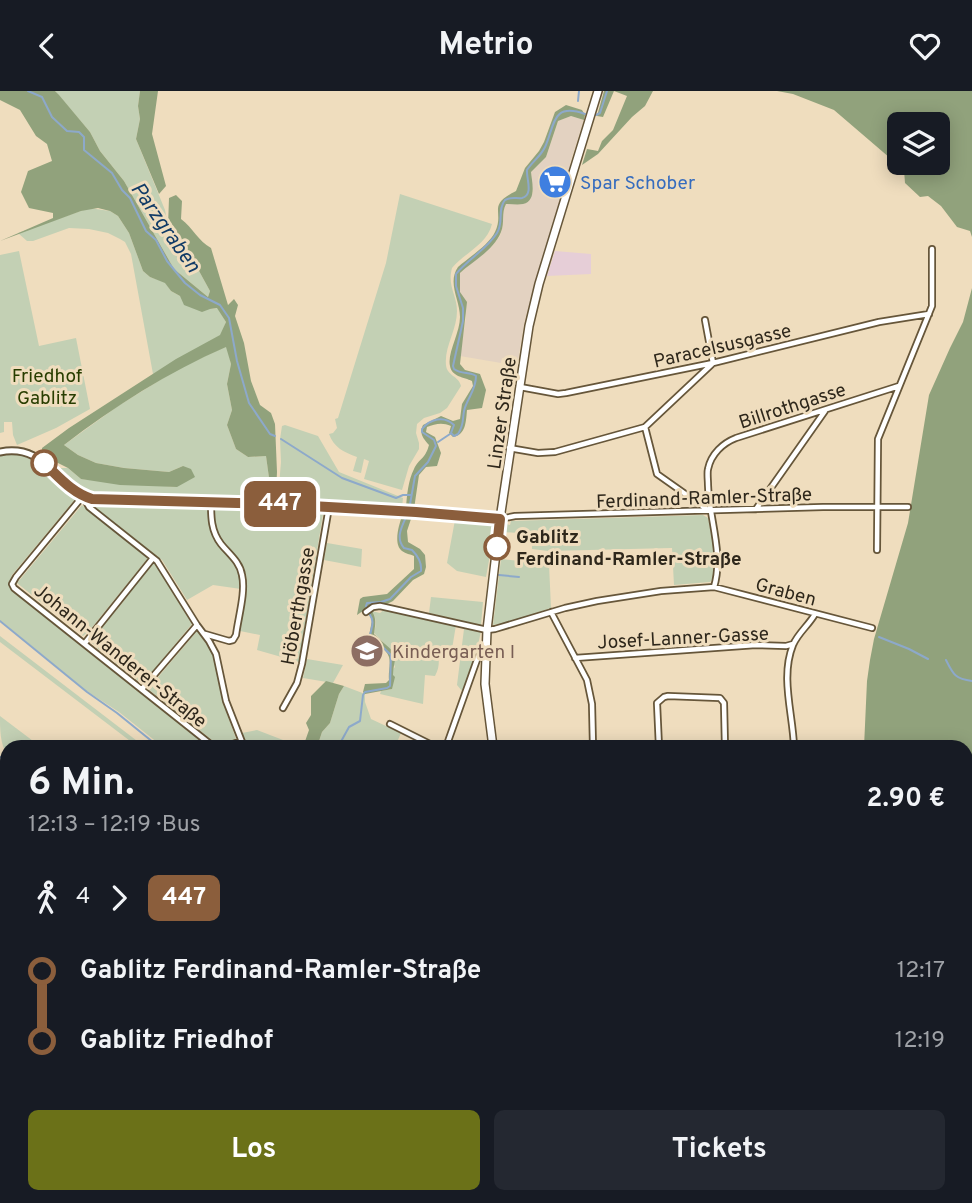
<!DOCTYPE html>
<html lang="de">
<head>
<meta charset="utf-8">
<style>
  body { margin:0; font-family:Overpass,sans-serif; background:#242831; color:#f1f3f6; height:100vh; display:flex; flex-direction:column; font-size:26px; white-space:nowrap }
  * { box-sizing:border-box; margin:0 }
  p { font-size:23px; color:#9ea1a6 }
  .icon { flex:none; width:38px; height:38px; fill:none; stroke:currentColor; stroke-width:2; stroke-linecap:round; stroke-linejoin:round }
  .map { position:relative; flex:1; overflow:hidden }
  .details { position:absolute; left:0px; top:649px; width:973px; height:464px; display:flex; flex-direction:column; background:#171b24; border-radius:21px 21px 0 0; box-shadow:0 4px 18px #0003 }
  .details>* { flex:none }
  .badge { padding:0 14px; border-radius:10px; font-size:24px; line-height:46px }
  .fabs { position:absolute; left:887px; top:21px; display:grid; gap:14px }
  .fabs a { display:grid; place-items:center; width:63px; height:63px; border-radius:10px; background:#171b24; box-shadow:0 4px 18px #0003; font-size:35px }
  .map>.badge { position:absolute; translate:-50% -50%; box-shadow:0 0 0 4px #fff }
  .legs { display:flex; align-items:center; gap:10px; height:77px; padding:0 28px; font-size:23px }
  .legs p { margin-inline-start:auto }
  .headline { display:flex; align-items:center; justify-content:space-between; height:119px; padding:0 28px }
  h1 { font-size:38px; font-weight:700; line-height:52px }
  .button { display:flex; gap:14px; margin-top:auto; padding:14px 28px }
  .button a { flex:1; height:80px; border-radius:10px; background:#6b7118; color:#fff; font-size:28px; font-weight:700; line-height:80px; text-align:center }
  .button a+a { background:#242831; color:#f1f3f6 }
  ul { padding:0 28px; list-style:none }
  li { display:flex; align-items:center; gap:24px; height:70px; font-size:26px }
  li i { display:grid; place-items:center; width:10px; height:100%; margin:0 9px; background:currentColor }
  li i::after { content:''; width:18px; height:18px; margin:-9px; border:5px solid; border-radius:50%; background:#171b24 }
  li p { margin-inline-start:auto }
  li:first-child i { background:linear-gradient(#0000 50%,currentColor 0) }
  li:last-child i { background:linear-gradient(currentColor 50%,#0000 0) }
  header { display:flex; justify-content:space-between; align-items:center; height:91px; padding:0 28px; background:#171b24; font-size:32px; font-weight:700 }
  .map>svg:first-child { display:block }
</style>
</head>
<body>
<header><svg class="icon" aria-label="back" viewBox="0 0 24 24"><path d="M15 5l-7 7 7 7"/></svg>Metrio<svg class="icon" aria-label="heart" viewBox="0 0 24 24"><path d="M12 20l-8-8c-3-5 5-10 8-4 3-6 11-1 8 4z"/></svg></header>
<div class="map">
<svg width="972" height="1112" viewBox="0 0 972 1112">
  <rect width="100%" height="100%" fill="#efddbe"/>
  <path fill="#e3d2c1" d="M571,25L584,29L570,72V79L525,228L518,269L502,267L501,272L460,265L466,226L460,201V182L493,154L500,145L503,134V118L506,113H522L533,102L531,81L546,66L558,30Z"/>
  <path fill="#e6ced7" d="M555,160L591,163V183L547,185Z"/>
  <path fill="#c3d0b4" d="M55,0H140L138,15L140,28L136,48L165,119L168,135L181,147L210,200L208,206L174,178L124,90L100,60L90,41Z
    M400,103L492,133C487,154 464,162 452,177C447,195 457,204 457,220C457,239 444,256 446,274C447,285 459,285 461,295L447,317L440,322L424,327L417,333L416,342L419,352V358L409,375L402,399L364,388L369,370L364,368L361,382L353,380L357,366C344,361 334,357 329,343L333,342L337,337L335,328L338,327L386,172Z
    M89,117L110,120L118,125L129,142L143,180L150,186L165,191L171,200L180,205L210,218L218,217L226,231L221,244L153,283L131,163L125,151L120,148L108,142L89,138L69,137L33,150H27L18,142Z
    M19,160L39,255L76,247L90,318L56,337L17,354L13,344L12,331H4V341L0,342V164Z
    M227,255L231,273L227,293L232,319L227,334L236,358L248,366L266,365L272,408L98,406L83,402L59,380L61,377H68L81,388L177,396L183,375L169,381L124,377L96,372L78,364L64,354L118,315L181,276Z
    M285,334L318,345L339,381L403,407L402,417L278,407L281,371L280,348L282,335Z
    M16,362C41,370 57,390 77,406L12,484L9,493L12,498L209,656H163L119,621L85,599L0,529V365Z
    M92,412L208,414C209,449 221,452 238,478L240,482L241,498L213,494L187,509L162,469L94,416Z
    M82,414L148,467L90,539L83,545L17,492Z
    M216,417L321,422L323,423L299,571L257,559L260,544L240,540C242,523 249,501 246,484C243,472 234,465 227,456C218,445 215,433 213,419Z
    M703,424L708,427L714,456V487L710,491L674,494L672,457L548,460L532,458V443L504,441L506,433L510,434L511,430Z
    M455,429L492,432L493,433L489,461L486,460L485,462L490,464L486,486L457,480L447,472Z
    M327,452L362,458L361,476L324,469Z
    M501,468L549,473L551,517L505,532L493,534Z
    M154,471L192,533L142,593L97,557L90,550L123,511L152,472Z
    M431,506L483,511L481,534L429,522Z
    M385,518L456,534L452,558L444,557L443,560H438C439,569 440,576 435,585L425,584L423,613L380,603L381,600L392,598L393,578L395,576L385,553L374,542C376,534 377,528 372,520L380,522Z
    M464,538L481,540L477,559L462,600L457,594Z
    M197,540L213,561L224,614L236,648L218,654L148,598Z
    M0,545L145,656H138L0,551Z
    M307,568L343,574L333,592L303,587Z
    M344,595L365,603V611L371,628L401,642L395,656H317L322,641L330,632L339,603Z
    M0,625L41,656H7V663C0,653 0,638 0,625Z
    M257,639L283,649L280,656H248L242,642Z
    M0,985L7,991V1106H99L105,1112H0Z
    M237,1106H325L323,1112H241Z"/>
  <path fill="#91a27c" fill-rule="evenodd" d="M0,0H55L59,4L90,41L100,60L124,90L174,178L208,206L210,200L181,147L168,135L169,107L176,104L182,110L181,128C193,137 198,150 211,157L228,214L234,208L238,214L235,225L244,252L251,290L260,314L271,322L275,333L277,381L276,401L272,408L266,365L248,366L236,358L227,334L232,319L227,293L231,273L226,256C168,281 115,315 64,354L78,364L96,372L124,377L169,381L183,375L191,378L195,386L177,396L120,394L81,388L68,377L54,370L49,372L42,365V357L69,337L176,268L220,244L226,231L217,217L210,218L202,221L184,214L180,205L171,200L165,192L150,186L143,180L129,142L118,125L110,120L98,117L81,120L0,150L53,127V122L29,117L21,101L28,80L52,70L47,53L36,45L20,19L0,9Z
    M140,0H158L152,43L166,95L159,103L136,48L140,28L138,15Z
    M604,0H653L645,15L632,26L598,63L582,74L587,58L598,60L602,50L613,39L627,5L614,0L603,26L597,25Z
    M777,0H972V146L970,140L957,136L941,115L928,105L920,106L905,92L904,79L834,19L793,3ZM900,33H938V72H900Z
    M566,14L582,19L585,24L584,29L571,25L558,30L546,66L531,81C532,91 537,110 523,113C518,114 511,113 506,113C501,122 505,132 501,141C494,159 473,170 460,182V201L467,211L460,273L465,279L480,283L486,299L482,317L467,319C466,330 466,344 453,346L449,342L451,335C442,331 435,333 427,336L426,341L435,346L441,362L437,375L426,376L419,384L414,418L406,417C407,404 408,390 414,378C419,367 425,369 429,354C423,347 419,343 423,334L441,325L453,330L460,328L462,313L473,295L472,290C464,286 452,286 450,275C447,262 460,242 460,226C460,209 447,192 458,176C468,167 489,154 495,141C505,120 486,115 516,100L525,77L539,60L544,51L555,21Z
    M972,197V1112H805L804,1106H966V656H864L867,590L870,569L874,548L908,432L929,304L950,257L963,231Z
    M402,425H412L407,440L408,451L420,458L425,464L426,476L424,483L413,489L393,510L387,513H373L357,524L360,508L363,506L387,503L414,478V465C410,463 406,463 402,460C393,453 399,434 402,425Z
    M372,520C377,528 375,534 374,543L396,563C395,570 393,577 393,584L395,586L392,598L365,603L363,601L365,593L386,592L389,589C388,582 391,573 389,566C386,557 374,552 369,545L372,529L368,522Z
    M326,590L344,595L339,603L330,632L322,641L317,656H303L309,639L306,632L311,624V605Z
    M7,702V778L0,782V707Z"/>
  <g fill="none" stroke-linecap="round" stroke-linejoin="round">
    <path stroke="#8da9ca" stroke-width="2" d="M28,0L42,6L52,26L67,40L79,41L84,46V59L112,82L122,99L130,107L146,140L156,149L167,170L185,192L200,204L220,214L229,227L237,270L249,312L270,343L275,345
      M578,10L579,0
      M596,24L600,22L607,0
      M281,348L342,387L396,407L403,404H411
      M438,351L450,343
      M409,419L415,385L428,371L436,355L434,349L422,341V338C430,328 444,324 454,334L451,342L454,345L458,343C466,331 461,324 466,314C470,304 476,297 476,285C470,280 462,284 454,278L453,275L463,230V217L456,195V183C468,168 487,158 497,142C504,131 497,119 505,109C513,105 516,108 522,107C534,104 526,87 527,79C532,71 541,65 545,56C555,35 551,11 585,23
      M499,484L519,486
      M367,517L366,515L367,512L381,511L390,508L411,486L421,480C422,471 418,465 412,459L404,457C395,447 402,435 407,424
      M0,530L87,601L117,622L159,656
      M879,546L909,558L928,568
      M946,569C953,583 955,588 972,590
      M338,656L349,636L360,630L363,604L365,601L387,597L390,595L391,564L370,544C372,535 375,531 369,522
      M0,666L7,669
      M966,854L972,853
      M966,1089L972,1084
      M333,1112L336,1106
      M928,1112L937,1106"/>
    <defs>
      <path id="minor" d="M705,229L713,272
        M520,296L558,303L566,302L713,272L879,231L929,223
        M645,336L657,383L708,419
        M509,357L538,362L555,361L645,336L713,272
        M756,418L825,320
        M500,428L515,425L823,416H908
        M877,459L878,348L932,215V158
        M714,496C724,463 709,427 708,394C708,389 707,382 708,378C711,363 723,352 736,347L899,295
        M366,521L373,516L380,515L487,539L495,538L565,517L597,510L661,500L714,496L872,537
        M551,521L587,589L592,613L593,656
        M205,543L229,550L233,549L236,544C238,527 246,501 242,484C240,471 229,463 221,453C211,440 211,426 211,411
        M85,552L153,467
        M575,567L756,554L786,555L793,553
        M142,598L197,534
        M283,617L297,592L302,573L329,416
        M390,633L436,656
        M214,656L14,497L12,493L16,486L83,405L89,416L157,470L197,534L209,550L216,563L226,610L244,656
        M225,656L241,650
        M446,656L478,566L485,559
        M659,656L657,612L664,606L668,605L720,607L724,612L725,656
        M794,656C793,623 780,586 793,554C798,542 809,534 815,523
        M0,811L7,827
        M234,1106L238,1112
        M528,1106L529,1112
        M607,1106L608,1112
        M677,1106V1112
        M754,1106V1112
        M325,1112L327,1106"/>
      <path id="tertiary" d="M0,361C48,352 53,397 92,408L329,416L500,428
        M0,888L7,890
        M148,1106V1112"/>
      <path id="primary" d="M493,656L485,593L487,539L500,428L529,235L539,193L598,0
        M440,1112L442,1106"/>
    </defs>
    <use href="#minor" stroke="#66563a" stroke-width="8"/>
    <use href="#tertiary" stroke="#66563a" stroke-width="9"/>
    <use href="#primary" stroke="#66563a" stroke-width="10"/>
    <use href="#minor" stroke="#fff" stroke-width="4.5"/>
    <use href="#tertiary" stroke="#fff" stroke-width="5"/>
    <use href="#primary" stroke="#fff" stroke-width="7"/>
  </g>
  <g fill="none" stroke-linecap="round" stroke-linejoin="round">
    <defs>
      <path id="line-1" d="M44,372C59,386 72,402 92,408L276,413L416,421L500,428L497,456"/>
    </defs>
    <use href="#line-1" stroke="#fff" stroke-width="16"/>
    <use href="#line-1" stroke="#8b5e3c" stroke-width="10"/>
  </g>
  <defs>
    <symbol id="supermarket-disc" viewBox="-11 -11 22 22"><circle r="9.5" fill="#3f7fe0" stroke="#efddbe"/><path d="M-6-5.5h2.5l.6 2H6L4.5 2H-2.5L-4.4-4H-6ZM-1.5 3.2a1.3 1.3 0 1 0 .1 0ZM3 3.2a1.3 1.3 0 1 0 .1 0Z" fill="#fff"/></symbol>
    <symbol id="school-disc" viewBox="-11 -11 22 22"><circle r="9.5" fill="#8d6e63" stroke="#efddbe"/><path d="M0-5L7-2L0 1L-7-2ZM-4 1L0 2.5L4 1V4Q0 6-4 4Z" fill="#fff"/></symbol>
  </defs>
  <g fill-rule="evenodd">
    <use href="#supermarket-disc" x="536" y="72" width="38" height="38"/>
    <use href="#school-disc" x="348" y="541" width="38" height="38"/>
  </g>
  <g fill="#fff" stroke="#8b5e3c" stroke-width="3.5">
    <circle cx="44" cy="372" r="12"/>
    <circle cx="497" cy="456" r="12"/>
  </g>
  <g text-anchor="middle" stroke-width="6" stroke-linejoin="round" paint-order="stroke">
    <g font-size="19" fill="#366cbe" stroke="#efddbe" text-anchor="start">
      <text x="580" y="98">Spar Schober</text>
    </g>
    <g font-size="19" fill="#2e271b" stroke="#efddbe">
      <text transform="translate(722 254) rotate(-13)" y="7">Paracelsusgasse</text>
      <text transform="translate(792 314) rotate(-18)" y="7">Billrothgasse</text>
      <text transform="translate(501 322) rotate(-82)" y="7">Linzer Straße</text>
      <text transform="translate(704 406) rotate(-2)" y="7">Ferdinand-Ramler-Straße</text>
      <text transform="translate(786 500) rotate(15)" y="7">Graben</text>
      <text transform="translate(297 515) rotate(-80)" y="7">Höberthgasse</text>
      <text transform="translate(683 546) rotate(-3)" y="7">Josef-Lanner-Gasse</text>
      <text transform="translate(121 564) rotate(39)" y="7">Johann-Wanderer-Straße</text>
    </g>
    <g font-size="19" fill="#283d00" stroke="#efddbe">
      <text x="47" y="291">Friedhof<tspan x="47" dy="22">Gablitz</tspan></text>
    </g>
    <g font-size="19" font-weight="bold" fill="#2e271b" stroke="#efddbe" text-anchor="start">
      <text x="516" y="452">Gablitz<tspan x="516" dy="22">Ferdinand-Ramler-Straße</tspan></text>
    </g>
    <g font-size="19" fill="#785e54" stroke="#efddbe" text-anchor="start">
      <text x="392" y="567">Kindergarten I</text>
    </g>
    <g font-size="21" font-style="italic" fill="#113b66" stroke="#efddbe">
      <text transform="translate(166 136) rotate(55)" y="7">Parzgraben</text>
    </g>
  </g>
</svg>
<div class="fabs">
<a><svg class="icon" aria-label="layers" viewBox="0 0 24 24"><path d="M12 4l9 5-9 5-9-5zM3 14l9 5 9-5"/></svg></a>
</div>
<b class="badge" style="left:280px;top:413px;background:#8b5e3c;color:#fff">447</b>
<section class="details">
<div class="headline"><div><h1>6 Min.</h1><p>12:13 – 12:19 · Bus</p></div><b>2.90 €</b></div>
<div class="legs"><svg class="icon" aria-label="walk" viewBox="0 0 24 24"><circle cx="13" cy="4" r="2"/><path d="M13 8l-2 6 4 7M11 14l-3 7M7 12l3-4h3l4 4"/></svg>4<svg class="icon" aria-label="forward" viewBox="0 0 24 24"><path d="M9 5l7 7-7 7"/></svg><b class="badge" style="background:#8b5e3c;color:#fff">447</b></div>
<ul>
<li><i style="color:#8b5e3c"></i><b>Gablitz Ferdinand-Ramler-Straße</b><p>12:17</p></li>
<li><i style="color:#8b5e3c"></i><b>Gablitz Friedhof</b><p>12:19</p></li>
</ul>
<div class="button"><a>Los</a><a>Tickets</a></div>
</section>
</div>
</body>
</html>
